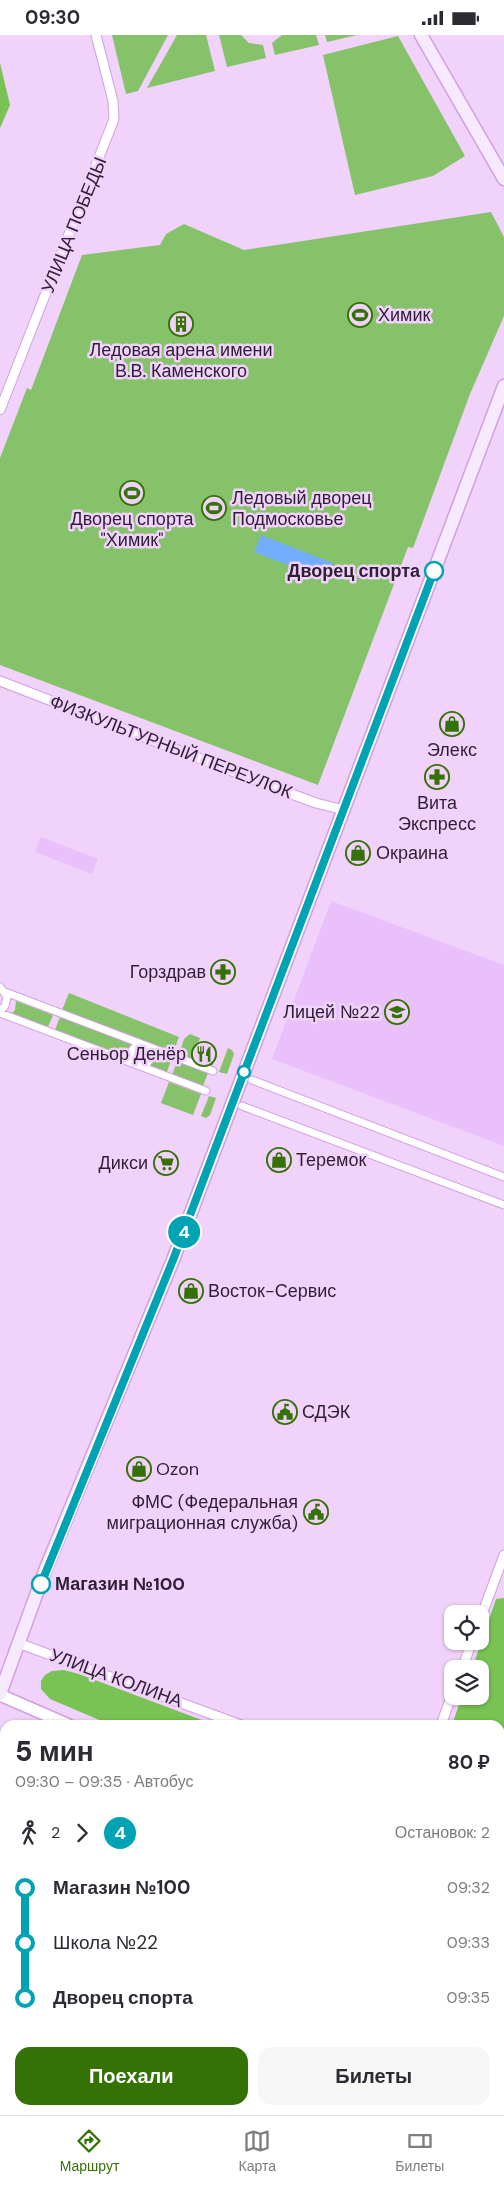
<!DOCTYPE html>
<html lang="ru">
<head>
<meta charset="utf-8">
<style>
  body { margin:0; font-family:"DM Sans",sans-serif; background:#f7f7f7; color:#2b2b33; height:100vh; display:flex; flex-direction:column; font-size:19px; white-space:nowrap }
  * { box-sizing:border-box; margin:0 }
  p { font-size:16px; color:#7c7c81 }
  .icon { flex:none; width:28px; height:28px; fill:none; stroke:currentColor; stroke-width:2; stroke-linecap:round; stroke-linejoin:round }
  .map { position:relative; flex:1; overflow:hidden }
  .side { position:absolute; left:0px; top:1685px; width:505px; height:395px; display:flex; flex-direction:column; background:#fff; border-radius:15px 15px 0 0; box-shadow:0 1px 4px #0004 }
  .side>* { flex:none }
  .badge { padding:0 10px; border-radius:16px; font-size:18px; line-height:32px }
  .fabs { position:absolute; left:444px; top:1570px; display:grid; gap:10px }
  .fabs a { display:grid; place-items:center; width:45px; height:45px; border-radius:10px; background:#fff; box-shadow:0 1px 4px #0004; font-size:25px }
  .map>.badge { position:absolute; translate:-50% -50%; box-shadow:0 0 0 2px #fff }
  .legs { display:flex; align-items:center; gap:8px; height:55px; padding:0 15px; font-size:16px }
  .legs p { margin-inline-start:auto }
  .headline { display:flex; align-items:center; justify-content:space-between; height:85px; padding:0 15px }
  h1 { font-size:28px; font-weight:800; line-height:38px }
  .primary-button { display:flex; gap:10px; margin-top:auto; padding:10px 15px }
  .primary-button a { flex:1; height:58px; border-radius:15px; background:#357206; color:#fff; font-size:20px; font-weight:800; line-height:58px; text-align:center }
  .primary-button a+a { background:#f7f7f7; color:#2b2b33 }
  ul { padding:0 15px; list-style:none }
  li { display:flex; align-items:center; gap:18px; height:55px; font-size:19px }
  li i { display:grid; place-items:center; width:8px; height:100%; margin:0 6px; background:currentColor }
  li i::after { content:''; width:12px; height:12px; margin:-6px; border:4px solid; border-radius:50%; background:#fff }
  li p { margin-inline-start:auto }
  li:first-child i { background:linear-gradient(#0000 50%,currentColor 0) }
  li:last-child i { background:linear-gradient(currentColor 50%,#0000 0) }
  .status { display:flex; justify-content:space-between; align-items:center; height:35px; padding:0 25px; background:#fff; direction:ltr }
  .status svg { height:14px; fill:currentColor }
  .dock { display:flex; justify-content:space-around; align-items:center; height:70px; border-top:1px solid #e1e1e2; background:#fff; font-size:14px; color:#7c7c81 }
  .dock a { display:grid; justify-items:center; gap:2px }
  .dock .current { color:#357206 }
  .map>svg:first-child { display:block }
</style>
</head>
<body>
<div class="status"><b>09:30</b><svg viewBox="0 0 49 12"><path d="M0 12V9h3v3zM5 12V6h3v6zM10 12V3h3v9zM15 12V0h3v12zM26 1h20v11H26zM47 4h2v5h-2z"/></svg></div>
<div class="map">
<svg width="504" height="2080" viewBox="0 0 504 2080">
  <rect width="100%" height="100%" fill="#f0d2fb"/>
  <path fill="#eac0fb" d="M41,802L98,824L92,839L35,817Z
    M331,866L504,930V1111L272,1024Z"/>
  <path fill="#86c269" d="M112,0H168L138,56L126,59Z
    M177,0H206L215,36L147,53Z
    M219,0H241L249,8L263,10L266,23L227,32Z
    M282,0H316L319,10L275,20L272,8Z
    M325,0H357L327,7Z
    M398,1L465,121L433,141L355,160L323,20Z
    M491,177L504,202V281L470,359L413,513L408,512L318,750L0,630V423L27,353L31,355L82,220L160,210L166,199L184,189L244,215Z
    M69,958L179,1002L173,1018L62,975Z
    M16,966L53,980L48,992L12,978L15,975Z
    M60,982L131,1009L126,1018L127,1022L55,995Z
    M190,999L200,1003L195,1019L214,1026L212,1032L179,1020L184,1004Z
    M228,1013L232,1015L234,1019L227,1039L219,1037Z
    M154,1018L171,1025L167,1037L149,1030Z
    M177,1027L208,1038L203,1051L172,1040Z
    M169,1047L201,1059L193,1080L161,1068Z
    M209,1061L216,1063L210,1080L206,1083L201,1081Z"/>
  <path fill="#78c353" d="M0,28L10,70L0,93Z
    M504,1563V1835L500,1834V1690H452L462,1661H480V1634H472L496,1564Z
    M64,1635L79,1639L215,1690H111L50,1664L41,1654V1646L45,1640L52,1636Z"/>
  <path fill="#73adfd" d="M261,500L333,528L327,545L254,517Z"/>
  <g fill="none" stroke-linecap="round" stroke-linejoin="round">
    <defs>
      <path id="pedestrian" d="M0,952L7,962L5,971L0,976
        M5,957L213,1036
        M0,978L206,1056
        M131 1020a10 10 0 1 1 20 0a10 10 0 1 1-20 0Z
        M252,1045L504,1142
        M242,1071L504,1170"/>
      <path id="minor" d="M0,375L114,84L113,66L96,0
        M0,646L278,754L316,768L344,775
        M480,1585L504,1520
        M18,1608L241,1690
        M462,1634L472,1606
        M441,1690L452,1659
        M0,1831L5,1834
        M0,1994L5,1996
        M197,2075L209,2080
        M118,2080L120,2075
        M264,2080L266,2075
        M381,2080L383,2075"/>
      <path id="tertiary" d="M0,1660L69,1690
        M500,1858L504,1859"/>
      <path id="secondary" d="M421,0L504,144
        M0,1659L46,1533L173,1225L504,351"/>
    </defs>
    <use href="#pedestrian" stroke="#d0a0e2" stroke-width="9"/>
    <use href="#minor" stroke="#d0a0e2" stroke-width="11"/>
    <use href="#tertiary" stroke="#d0a0e2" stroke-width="14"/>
    <use href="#secondary" stroke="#d0a0e2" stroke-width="15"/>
    <use href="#pedestrian" stroke="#fff" stroke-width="7"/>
    <use href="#minor" stroke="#fff" stroke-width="9"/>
    <use href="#tertiary" stroke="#fff" stroke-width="11"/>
    <use href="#secondary" stroke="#f8eafe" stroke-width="12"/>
  </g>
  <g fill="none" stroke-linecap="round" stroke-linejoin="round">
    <defs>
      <path id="line-1" d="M41,1549L173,1225L434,536"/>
    </defs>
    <use href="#line-1" stroke="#fff" stroke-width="11"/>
    <use href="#line-1" stroke="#00a3b4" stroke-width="8"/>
  </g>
  <defs>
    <symbol id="stadium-ring" viewBox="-11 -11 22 22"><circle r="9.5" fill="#f0d2fb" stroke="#357206" stroke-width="1.5"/><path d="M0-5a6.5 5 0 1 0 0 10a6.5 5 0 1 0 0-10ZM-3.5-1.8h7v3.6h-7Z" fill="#357206"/></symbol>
    <symbol id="building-ring" viewBox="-11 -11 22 22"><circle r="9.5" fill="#f0d2fb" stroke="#357206" stroke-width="1.5"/><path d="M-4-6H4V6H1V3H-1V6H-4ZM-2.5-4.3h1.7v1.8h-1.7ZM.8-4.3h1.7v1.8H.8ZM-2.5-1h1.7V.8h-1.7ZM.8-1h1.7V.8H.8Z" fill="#357206"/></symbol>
    <symbol id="shop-ring" viewBox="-11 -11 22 22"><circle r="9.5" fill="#f0d2fb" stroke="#357206" stroke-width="1.5"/><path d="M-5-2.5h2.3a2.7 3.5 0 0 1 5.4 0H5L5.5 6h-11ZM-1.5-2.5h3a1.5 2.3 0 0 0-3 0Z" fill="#357206"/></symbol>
    <symbol id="pharmacy-ring" viewBox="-11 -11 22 22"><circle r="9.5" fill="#f0d2fb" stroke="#357206" stroke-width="1.5"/><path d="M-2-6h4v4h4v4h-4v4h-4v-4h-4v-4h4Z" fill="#357206"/></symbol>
    <symbol id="school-ring" viewBox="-11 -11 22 22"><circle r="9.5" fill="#f0d2fb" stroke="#357206" stroke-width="1.5"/><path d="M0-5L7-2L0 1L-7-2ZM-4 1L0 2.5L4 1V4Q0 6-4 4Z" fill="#357206"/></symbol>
    <symbol id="restaurant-ring" viewBox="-11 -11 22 22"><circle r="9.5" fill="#f0d2fb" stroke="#357206" stroke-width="1.5"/><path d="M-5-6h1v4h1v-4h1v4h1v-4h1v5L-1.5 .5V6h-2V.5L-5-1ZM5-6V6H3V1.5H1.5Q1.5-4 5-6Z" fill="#357206"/></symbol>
    <symbol id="supermarket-ring" viewBox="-11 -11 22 22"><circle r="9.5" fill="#f0d2fb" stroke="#357206" stroke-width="1.5"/><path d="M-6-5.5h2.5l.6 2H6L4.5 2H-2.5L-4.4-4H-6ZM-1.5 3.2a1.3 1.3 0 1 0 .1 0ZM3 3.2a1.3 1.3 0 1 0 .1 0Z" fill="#357206"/></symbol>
    <symbol id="civic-ring" viewBox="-11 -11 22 22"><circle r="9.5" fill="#f0d2fb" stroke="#357206" stroke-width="1.5"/><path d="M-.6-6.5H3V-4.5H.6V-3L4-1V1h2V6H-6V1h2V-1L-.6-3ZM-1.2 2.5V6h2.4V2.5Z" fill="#357206"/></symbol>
  </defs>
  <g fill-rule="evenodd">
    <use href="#stadium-ring" x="346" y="266" width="28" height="28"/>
    <use href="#building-ring" x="167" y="275" width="28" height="28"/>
    <use href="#stadium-ring" x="118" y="444" width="28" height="28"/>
    <use href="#stadium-ring" x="200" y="459" width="28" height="28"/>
    <use href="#shop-ring" x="438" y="675" width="28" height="28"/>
    <use href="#pharmacy-ring" x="423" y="728" width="28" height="28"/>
    <use href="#shop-ring" x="344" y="804" width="28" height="28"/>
    <use href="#pharmacy-ring" x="209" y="923" width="28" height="28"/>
    <use href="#school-ring" x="383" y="963" width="28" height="28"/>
    <use href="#restaurant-ring" x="190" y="1005" width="28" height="28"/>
    <use href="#shop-ring" x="265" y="1111" width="28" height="28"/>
    <use href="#supermarket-ring" x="152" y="1114" width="28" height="28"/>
    <use href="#shop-ring" x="177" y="1242" width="28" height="28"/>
    <use href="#civic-ring" x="271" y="1363" width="28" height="28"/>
    <use href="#shop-ring" x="125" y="1420" width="28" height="28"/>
    <use href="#civic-ring" x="302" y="1463" width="28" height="28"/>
  </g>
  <g fill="#fff" stroke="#00a3b4" stroke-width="2.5">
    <circle cx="434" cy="536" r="9"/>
    <circle cx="244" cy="1037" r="6"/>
    <circle cx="41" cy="1549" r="9"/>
  </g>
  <g text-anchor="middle" stroke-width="5" stroke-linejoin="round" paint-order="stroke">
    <g font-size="18" fill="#301e37" stroke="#f0d2fb">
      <text transform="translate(74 190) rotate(-68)" y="6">УЛИЦА ПОБЕДЫ</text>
      <text transform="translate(171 712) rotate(21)" y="6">ФИЗКУЛЬТУРНЫЙ ПЕРЕУЛОК</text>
      <text transform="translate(116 1643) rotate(20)" y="6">УЛИЦА КОЛИНА</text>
    </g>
    <g font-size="18" fill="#301e37" stroke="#f0d2fb" text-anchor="start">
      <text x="378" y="286">Химик</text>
      <text x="181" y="321" text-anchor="middle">Ледовая арена имени<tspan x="181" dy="21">В.В. Каменского</tspan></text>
      <text x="232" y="469">Ледовый дворец<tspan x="232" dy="21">Подмосковье</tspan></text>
      <text x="132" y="490" text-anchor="middle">Дворец спорта<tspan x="132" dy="21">"Химик"</tspan></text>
      <text x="452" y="721" text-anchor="middle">Элекс</text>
      <text x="437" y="774" text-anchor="middle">Вита<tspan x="437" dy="21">Экспресс</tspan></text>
      <text x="376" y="824">Окраина</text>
      <text x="206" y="943" text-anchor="end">Горздрав</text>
      <text x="380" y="983" text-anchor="end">Лицей №22</text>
      <text x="186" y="1025" text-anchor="end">Сеньор Денёр</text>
      <text x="296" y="1131">Теремок</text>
      <text x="148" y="1134" text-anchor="end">Дикси</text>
      <text x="208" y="1262">Восток-Сервис</text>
      <text x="302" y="1383">СДЭК</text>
      <text x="156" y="1440">Ozon</text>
      <text x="298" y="1473" text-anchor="end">ФМС (Федеральная<tspan x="298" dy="21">миграционная служба)</tspan></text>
    </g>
    <g font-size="18" font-weight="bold" fill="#301e37" stroke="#f0d2fb" text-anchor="end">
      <text x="420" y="542">Дворец спорта</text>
      <text x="55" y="1555" text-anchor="start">Магазин №100</text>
    </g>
  </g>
</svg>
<div class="fabs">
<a><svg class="icon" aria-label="locate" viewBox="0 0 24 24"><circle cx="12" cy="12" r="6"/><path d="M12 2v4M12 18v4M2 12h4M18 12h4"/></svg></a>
<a><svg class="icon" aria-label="layers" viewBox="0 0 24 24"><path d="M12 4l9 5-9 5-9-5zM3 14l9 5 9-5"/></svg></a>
</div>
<b class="badge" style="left:184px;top:1197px;background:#00a3b4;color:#fff">4</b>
<section class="side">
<div class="headline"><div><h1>5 мин</h1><p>09:30 – 09:35 · Автобус</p></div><b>80 ₽</b></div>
<div class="legs"><svg class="icon" aria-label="walk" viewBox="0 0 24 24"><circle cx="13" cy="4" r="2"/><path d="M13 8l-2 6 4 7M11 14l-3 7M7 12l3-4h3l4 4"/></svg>2<svg class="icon" aria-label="forward" viewBox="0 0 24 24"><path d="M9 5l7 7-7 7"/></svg><b class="badge" style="background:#00a3b4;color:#fff">4</b><p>Остановок: 2</p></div>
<ul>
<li><i style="color:#00a3b4"></i><b>Магазин №100</b><p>09:32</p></li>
<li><i style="color:#00a3b4"></i><span>Школа №22</span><p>09:33</p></li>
<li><i style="color:#00a3b4"></i><b>Дворец спорта</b><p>09:35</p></li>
</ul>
<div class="primary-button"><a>Поехали</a><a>Билеты</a></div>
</section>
</div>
<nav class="dock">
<a class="current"><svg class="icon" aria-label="directions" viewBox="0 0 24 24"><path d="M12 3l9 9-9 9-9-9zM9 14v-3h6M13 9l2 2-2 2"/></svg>Маршрут</a>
<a><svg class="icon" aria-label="map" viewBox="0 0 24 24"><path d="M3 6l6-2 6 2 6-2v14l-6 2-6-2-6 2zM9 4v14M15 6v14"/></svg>Карта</a>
<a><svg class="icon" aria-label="tickets" viewBox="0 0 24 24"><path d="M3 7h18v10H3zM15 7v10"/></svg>Билеты</a>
</nav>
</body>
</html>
